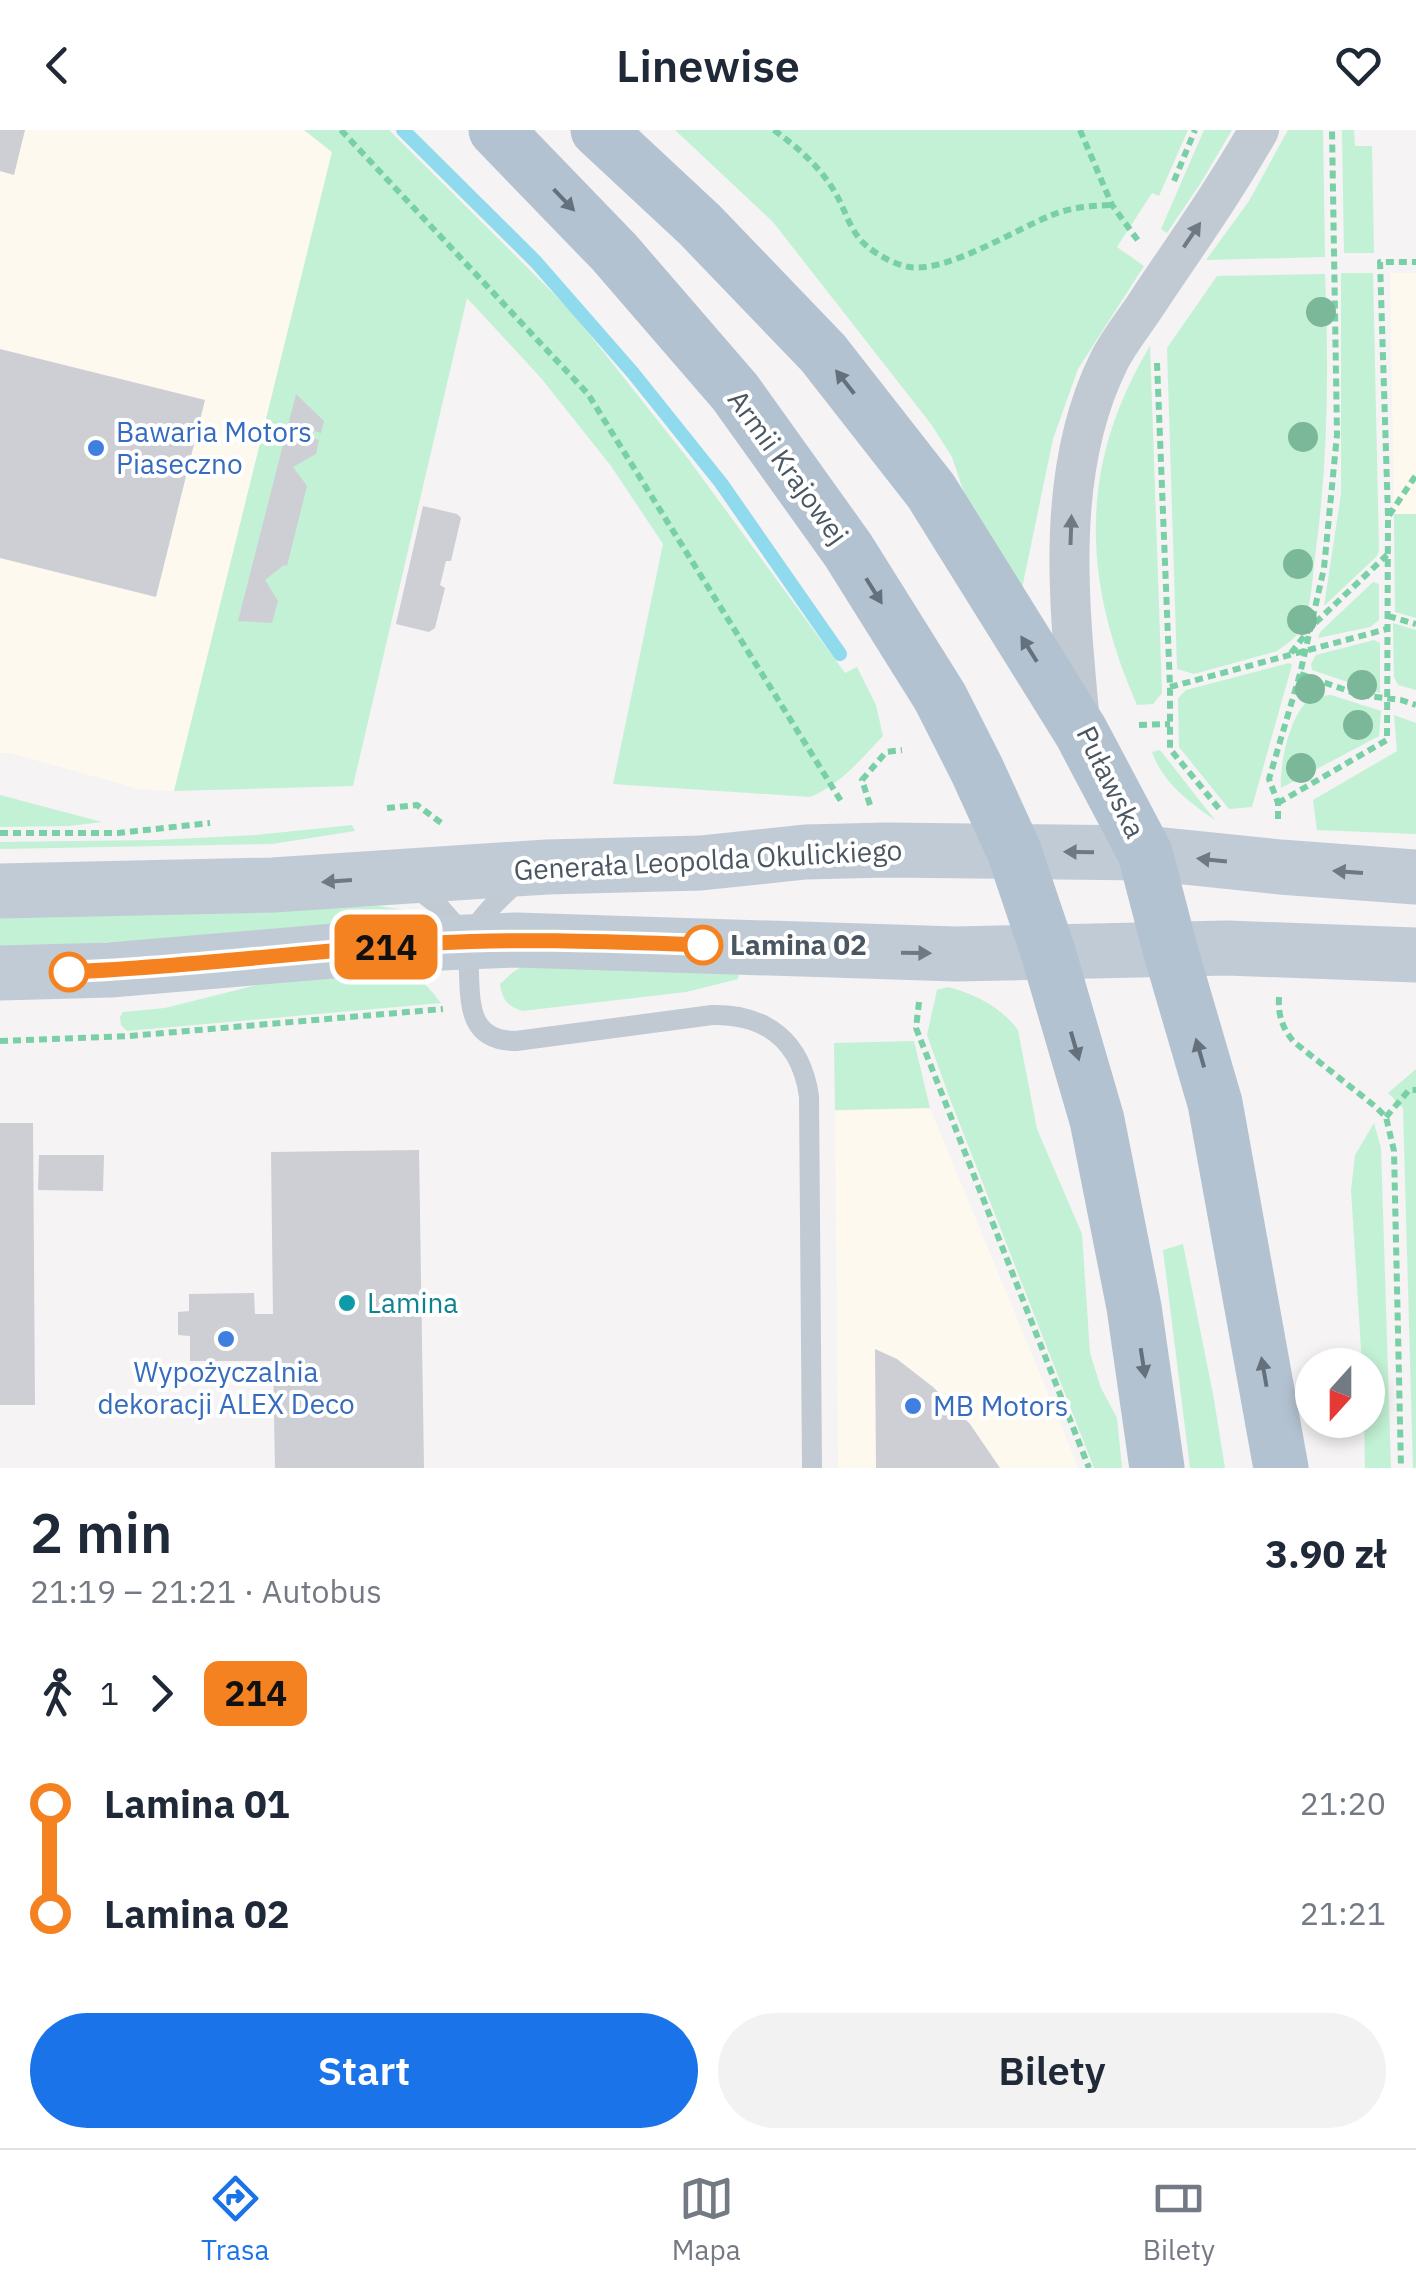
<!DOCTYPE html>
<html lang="pl">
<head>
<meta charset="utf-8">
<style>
  body { margin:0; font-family:"IBM Plex Sans",sans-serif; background:#f2f2f3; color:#1f2937; height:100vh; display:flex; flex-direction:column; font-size:38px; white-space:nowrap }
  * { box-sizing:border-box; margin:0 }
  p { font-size:32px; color:#747a83 }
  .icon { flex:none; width:55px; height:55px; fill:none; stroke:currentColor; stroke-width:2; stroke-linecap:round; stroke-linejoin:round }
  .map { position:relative; height:1338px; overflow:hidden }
  .panel { display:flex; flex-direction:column; background:#fff; flex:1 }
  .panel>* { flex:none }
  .badge { padding:0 20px; border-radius:15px; font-size:35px; line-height:65px }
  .needle { width:65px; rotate:201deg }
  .tools { position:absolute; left:1295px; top:1218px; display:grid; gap:20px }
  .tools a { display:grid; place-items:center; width:90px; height:90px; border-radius:50%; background:#fff; box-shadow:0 5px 15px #0003; font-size:50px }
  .map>.badge { position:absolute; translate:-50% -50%; box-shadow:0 0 0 5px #fff }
  .legs { display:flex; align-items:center; gap:15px; height:110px; padding:0 30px; font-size:32px }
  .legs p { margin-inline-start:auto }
  .headline { display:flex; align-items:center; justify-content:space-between; height:170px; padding:0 30px }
  h1 { font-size:55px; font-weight:600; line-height:75px }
  .button { display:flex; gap:20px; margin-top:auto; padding:20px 30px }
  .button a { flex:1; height:115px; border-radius:60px; background:#1a73e8; color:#fff; font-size:40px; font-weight:600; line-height:115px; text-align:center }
  .button a+a { background:#f2f2f3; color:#1f2937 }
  ul { padding:0 30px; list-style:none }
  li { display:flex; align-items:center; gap:35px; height:110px; font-size:38px }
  li i { display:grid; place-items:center; width:15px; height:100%; margin:0 12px; background:currentColor }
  li i::after { content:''; width:25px; height:25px; margin:-12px; border:8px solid; border-radius:50%; background:#fff }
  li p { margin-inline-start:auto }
  li:first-child i { background:linear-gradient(#0000 50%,currentColor 0) }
  li:last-child i { background:linear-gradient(currentColor 50%,#0000 0) }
  header { display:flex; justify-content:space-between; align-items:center; height:130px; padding:0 30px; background:#fff; font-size:45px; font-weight:600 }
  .menu { display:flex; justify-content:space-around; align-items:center; height:140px; border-top:2px solid #e0e1e3; background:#fff; font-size:28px; color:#747a83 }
  .menu a { display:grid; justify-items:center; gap:5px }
  .menu .active { color:#1a73e8 }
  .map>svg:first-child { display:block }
</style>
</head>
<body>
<header><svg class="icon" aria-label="back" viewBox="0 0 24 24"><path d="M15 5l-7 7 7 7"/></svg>Linewise<svg class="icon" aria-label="heart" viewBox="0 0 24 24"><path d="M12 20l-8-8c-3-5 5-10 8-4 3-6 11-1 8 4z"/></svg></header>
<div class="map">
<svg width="1416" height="1338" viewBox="0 0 1416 1338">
  <rect width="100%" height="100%" fill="#f5f3f3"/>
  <path fill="#fdf9ef" d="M0,0H304L332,22L174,661L139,659L10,623H0Z
    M1390,143H1416V384H1394Z
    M930,978L1064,1302L1078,1338H838L835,981Z"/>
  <path fill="#c3f1d5" d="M304,0H389L571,181L689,330L845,543L857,537L876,575L883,606C861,629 840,655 810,667L613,654L663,414L611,336L541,248L467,168L353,656L174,661L332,22Z
    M675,0H1188L1159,66L1152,63L1117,117L1144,136L1078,239L1053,309L1020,468L978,404L952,327L931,294L773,92Z
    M1204,0H1232L1200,54L1167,103L1161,99Z
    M1288,0H1323L1325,127L1206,130L1249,71Z
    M1342,0H1354L1355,16H1372L1374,123H1344Z
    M1341,143H1373L1379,420L1377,426L1324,476L1341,364Z
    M1325,144C1329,239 1328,333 1315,427C1312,449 1312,474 1303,495C1299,506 1287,514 1277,521L1194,544L1177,539L1167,218L1217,146Z
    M1150,216L1162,563L1153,574L1137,575C1082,449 1078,336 1150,216Z
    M1394,384H1416V488L1395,482Z
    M1373,452L1379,454V490L1370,497L1318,508L1320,502Z
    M1393,493L1416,500V560L1398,555L1394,547Z
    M1374,510L1380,513V563L1312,540L1311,534L1316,525Z
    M1289,533L1292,535L1252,677L1229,679L1179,617L1178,568L1186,560Z
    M1331,565L1381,581L1379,606L1281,658C1279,636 1291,576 1314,567C1315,567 1329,565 1331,565Z
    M1394,585L1416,593V704L1317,700L1313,670L1397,621Z
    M1160,620L1215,690C1189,672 1163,653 1152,622Z
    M0,665L102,692L69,696L0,697Z
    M352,695L355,701L272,714L0,719V712L156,710L256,705Z
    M377,776L407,780L405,788L172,809L0,818V786L279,780Z
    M525,835L739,843L738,849L686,862L522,881C507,876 502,869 500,854L513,842Z
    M400,843C421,848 428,856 441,873L127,901L121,895L120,887L123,882L165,878L261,854Z
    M948,857C975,864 1001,877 1018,900L1037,999L1082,1104L1090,1223L1101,1258L1117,1288L1122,1338H1094L950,969L927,905L937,860Z
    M914,911L930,978L835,980L834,913Z
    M1416,939V1338H1413L1403,978L1388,963Z
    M1374,993L1381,1018L1391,1338H1365L1364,1290H1368V1235H1362L1351,1060L1355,1025Z
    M1183,1114L1213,1264L1225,1338H1190L1163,1120Z"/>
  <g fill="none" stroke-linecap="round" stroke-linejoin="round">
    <path stroke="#90daee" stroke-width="14" d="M403,0L536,132L633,243L721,353L840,524"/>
  </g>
  <path fill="#cdcfd5" d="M0,0H25L14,45L0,41Z
    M0,219L205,270L156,467L0,428Z
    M296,264L324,291L321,303L314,301L312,308L319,310L316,324L293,337L307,356L287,436L284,435L265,450L278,471L272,493L238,491Z
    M423,376L457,384L461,388L451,431H446L440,455L445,458L435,498L429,502L396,494Z
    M0,993H33L35,1275H0Z
    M419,1020L424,1338H275L273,1231H190V1206L178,1205V1182L189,1181V1164L254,1163L255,1184H273L271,1022Z
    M39,1025H104L103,1061L38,1060Z
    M875,1219L897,1229L933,1257L970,1294L1000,1338H876Z"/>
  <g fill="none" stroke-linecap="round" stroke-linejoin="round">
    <path stroke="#7ad0a6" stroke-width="6" stroke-dasharray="8 5" stroke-linecap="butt" d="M341,0L588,264L841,671
      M774,0C797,17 818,35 833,59C846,79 849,102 868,117C879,126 896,135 909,137C947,143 1016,99 1052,85C1071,77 1091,76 1112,75
      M1080,0L1112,75L1139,112
      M1174,51L1195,0
      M1157,233L1170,557V619L1221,681
      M1388,386L1380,132H1416
      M1388,486L1416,494
      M1291,523L1312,496L1387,425
      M1300,544L1360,565L1401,570L1416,575
      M1170,557L1387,499
      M1139,595L1170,594
      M1278,673L1387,610L1388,387L1416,345
      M870,675L862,650L886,622L902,620
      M387,678L417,675L444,695
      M1278,689V673L1269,649L1300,544L1324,438L1337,305L1332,0
      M0,703H118L210,693
      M1279,867C1278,885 1282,898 1294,912L1376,977L1386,987L1394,1021L1401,1338
      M919,872L916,898L1089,1338
      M0,911L129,906L443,879
      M1386,987L1409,960H1416"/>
    <path stroke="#c1cad2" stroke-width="20" d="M519,751C503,765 474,791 469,812C467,822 469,835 469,844C470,880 472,911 516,911L712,885C767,884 801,912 809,966L812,1338
      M414,757L437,774L465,806"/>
    <path stroke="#c1cad2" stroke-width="40" d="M1080,593C1069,474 1054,342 1109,231C1120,209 1138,188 1151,167C1188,112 1226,58 1259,0"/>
    <path stroke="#c1cbd6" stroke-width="55" d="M0,761L273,755L547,737L701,733L805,722L886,720L1145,723L1280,737L1416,747
      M0,843L110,840L416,814L516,810L956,824L1227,818L1416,825"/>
    <path stroke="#b3c2d1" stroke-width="55" d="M496,0L614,122L735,262L848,420L940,567L977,640L1014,721L1048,822L1097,990L1134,1177L1157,1338
      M598,0L700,95L823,223L931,361L1081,602L1145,723L1170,819L1215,973L1281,1338"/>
  </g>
  <g fill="#7bb799">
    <circle cx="1321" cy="182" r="15"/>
    <circle cx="1303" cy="307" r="15"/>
    <circle cx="1298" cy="434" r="15"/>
    <circle cx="1302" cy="490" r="15"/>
    <circle cx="1362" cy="555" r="15"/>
    <circle cx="1310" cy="559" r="15"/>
    <circle cx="1358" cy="595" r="15"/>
    <circle cx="1301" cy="638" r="15"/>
  </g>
  <defs><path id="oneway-solid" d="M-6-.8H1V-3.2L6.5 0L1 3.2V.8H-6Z" transform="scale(2.5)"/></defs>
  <g fill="#64717d">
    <use href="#oneway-solid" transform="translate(564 70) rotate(46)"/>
    <use href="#oneway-solid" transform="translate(845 252) rotate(-128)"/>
    <use href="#oneway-solid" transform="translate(874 461) rotate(58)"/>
    <use href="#oneway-solid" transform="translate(1029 519) rotate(-122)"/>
    <use href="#oneway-solid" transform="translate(1075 916) rotate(74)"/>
    <use href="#oneway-solid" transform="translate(1200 923) rotate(-106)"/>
    <use href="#oneway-solid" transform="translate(1143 1233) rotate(81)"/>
    <use href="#oneway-solid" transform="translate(1264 1242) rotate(-100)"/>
  </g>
  <g fill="#6e7983">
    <use href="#oneway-solid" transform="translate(1192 105) rotate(-56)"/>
    <use href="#oneway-solid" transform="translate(1071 400) rotate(-88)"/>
  </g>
  <g fill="#6e7984">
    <use href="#oneway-solid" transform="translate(1079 722) rotate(-179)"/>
    <use href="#oneway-solid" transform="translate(1212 730) rotate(-174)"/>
    <use href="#oneway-solid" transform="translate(1348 742) rotate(-176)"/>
    <use href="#oneway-solid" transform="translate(337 751) rotate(176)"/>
    <use href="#oneway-solid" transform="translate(916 823) rotate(1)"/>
  </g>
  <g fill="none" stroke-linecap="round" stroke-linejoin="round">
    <defs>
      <path id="line-1" d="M69,842C192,837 313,820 435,813C525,808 614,812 703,815"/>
    </defs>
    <use href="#line-1" stroke="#fff" stroke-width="22"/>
    <use href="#line-1" stroke="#f58220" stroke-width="15"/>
  </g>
  <g fill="#3f7fe0" stroke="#fff" stroke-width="4">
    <circle cx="96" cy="318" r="10"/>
    <circle cx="226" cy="1209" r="10"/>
    <circle cx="913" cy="1276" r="10"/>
  </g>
  <g fill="#fff" stroke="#f58220" stroke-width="5">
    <circle cx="703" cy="815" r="18"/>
    <circle cx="69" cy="842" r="18"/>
  </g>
  <circle fill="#0f9aa8" stroke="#fff" stroke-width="4" cx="347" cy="1173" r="10"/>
  <g text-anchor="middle" stroke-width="8" stroke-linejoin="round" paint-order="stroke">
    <g font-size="28" fill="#366cbe" stroke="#fff" text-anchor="start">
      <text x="116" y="312">Bawaria Motors<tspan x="116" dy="32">Piaseczno</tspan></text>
      <text x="226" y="1252" text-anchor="middle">Wypożyczalnia<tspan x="226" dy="32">dekoracji ALEX Deco</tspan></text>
      <text x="933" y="1286">MB Motors</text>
    </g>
    <g font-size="28" fill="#4a5661" stroke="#fff">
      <text transform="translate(788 337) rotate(54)" y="10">Armii Krajowej</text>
      <text transform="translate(1111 652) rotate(64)" y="10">Puławska</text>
      <text transform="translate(708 730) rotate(-3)" y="10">Generała Leopolda Okulickiego</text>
    </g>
    <g font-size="28" font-weight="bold" fill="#4a5661" stroke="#fff" text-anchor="start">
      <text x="730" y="825">Lamina 02</text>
    </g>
    <g font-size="28" fill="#0d838f" stroke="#fff" text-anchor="start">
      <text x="367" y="1183">Lamina</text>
    </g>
  </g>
</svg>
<div class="tools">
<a><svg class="needle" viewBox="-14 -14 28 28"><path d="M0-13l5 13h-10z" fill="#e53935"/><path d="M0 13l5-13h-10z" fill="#747a83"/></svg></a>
</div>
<b class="badge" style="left:386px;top:817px;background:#f58220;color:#111">214</b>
</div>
<section class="panel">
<div class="headline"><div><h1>2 min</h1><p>21:19 – 21:21 · Autobus</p></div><b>3.90 zł</b></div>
<div class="legs"><svg class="icon" aria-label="walk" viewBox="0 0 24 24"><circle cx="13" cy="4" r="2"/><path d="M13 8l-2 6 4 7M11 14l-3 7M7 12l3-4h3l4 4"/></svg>1<svg class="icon" aria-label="forward" viewBox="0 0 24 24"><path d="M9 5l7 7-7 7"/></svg><b class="badge" style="background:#f58220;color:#111">214</b></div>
<ul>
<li><i style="color:#f58220"></i><b>Lamina 01</b><p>21:20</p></li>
<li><i style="color:#f58220"></i><b>Lamina 02</b><p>21:21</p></li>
</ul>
<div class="button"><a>Start</a><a>Bilety</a></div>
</section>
<nav class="menu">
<a class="active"><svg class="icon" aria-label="directions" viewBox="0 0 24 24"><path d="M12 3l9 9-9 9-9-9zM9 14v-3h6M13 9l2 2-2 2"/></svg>Trasa</a>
<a><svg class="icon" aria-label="map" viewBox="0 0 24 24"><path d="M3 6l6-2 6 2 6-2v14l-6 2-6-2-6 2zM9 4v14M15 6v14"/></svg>Mapa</a>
<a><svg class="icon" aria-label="tickets" viewBox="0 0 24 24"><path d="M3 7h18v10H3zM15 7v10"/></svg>Bilety</a>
</nav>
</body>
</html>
